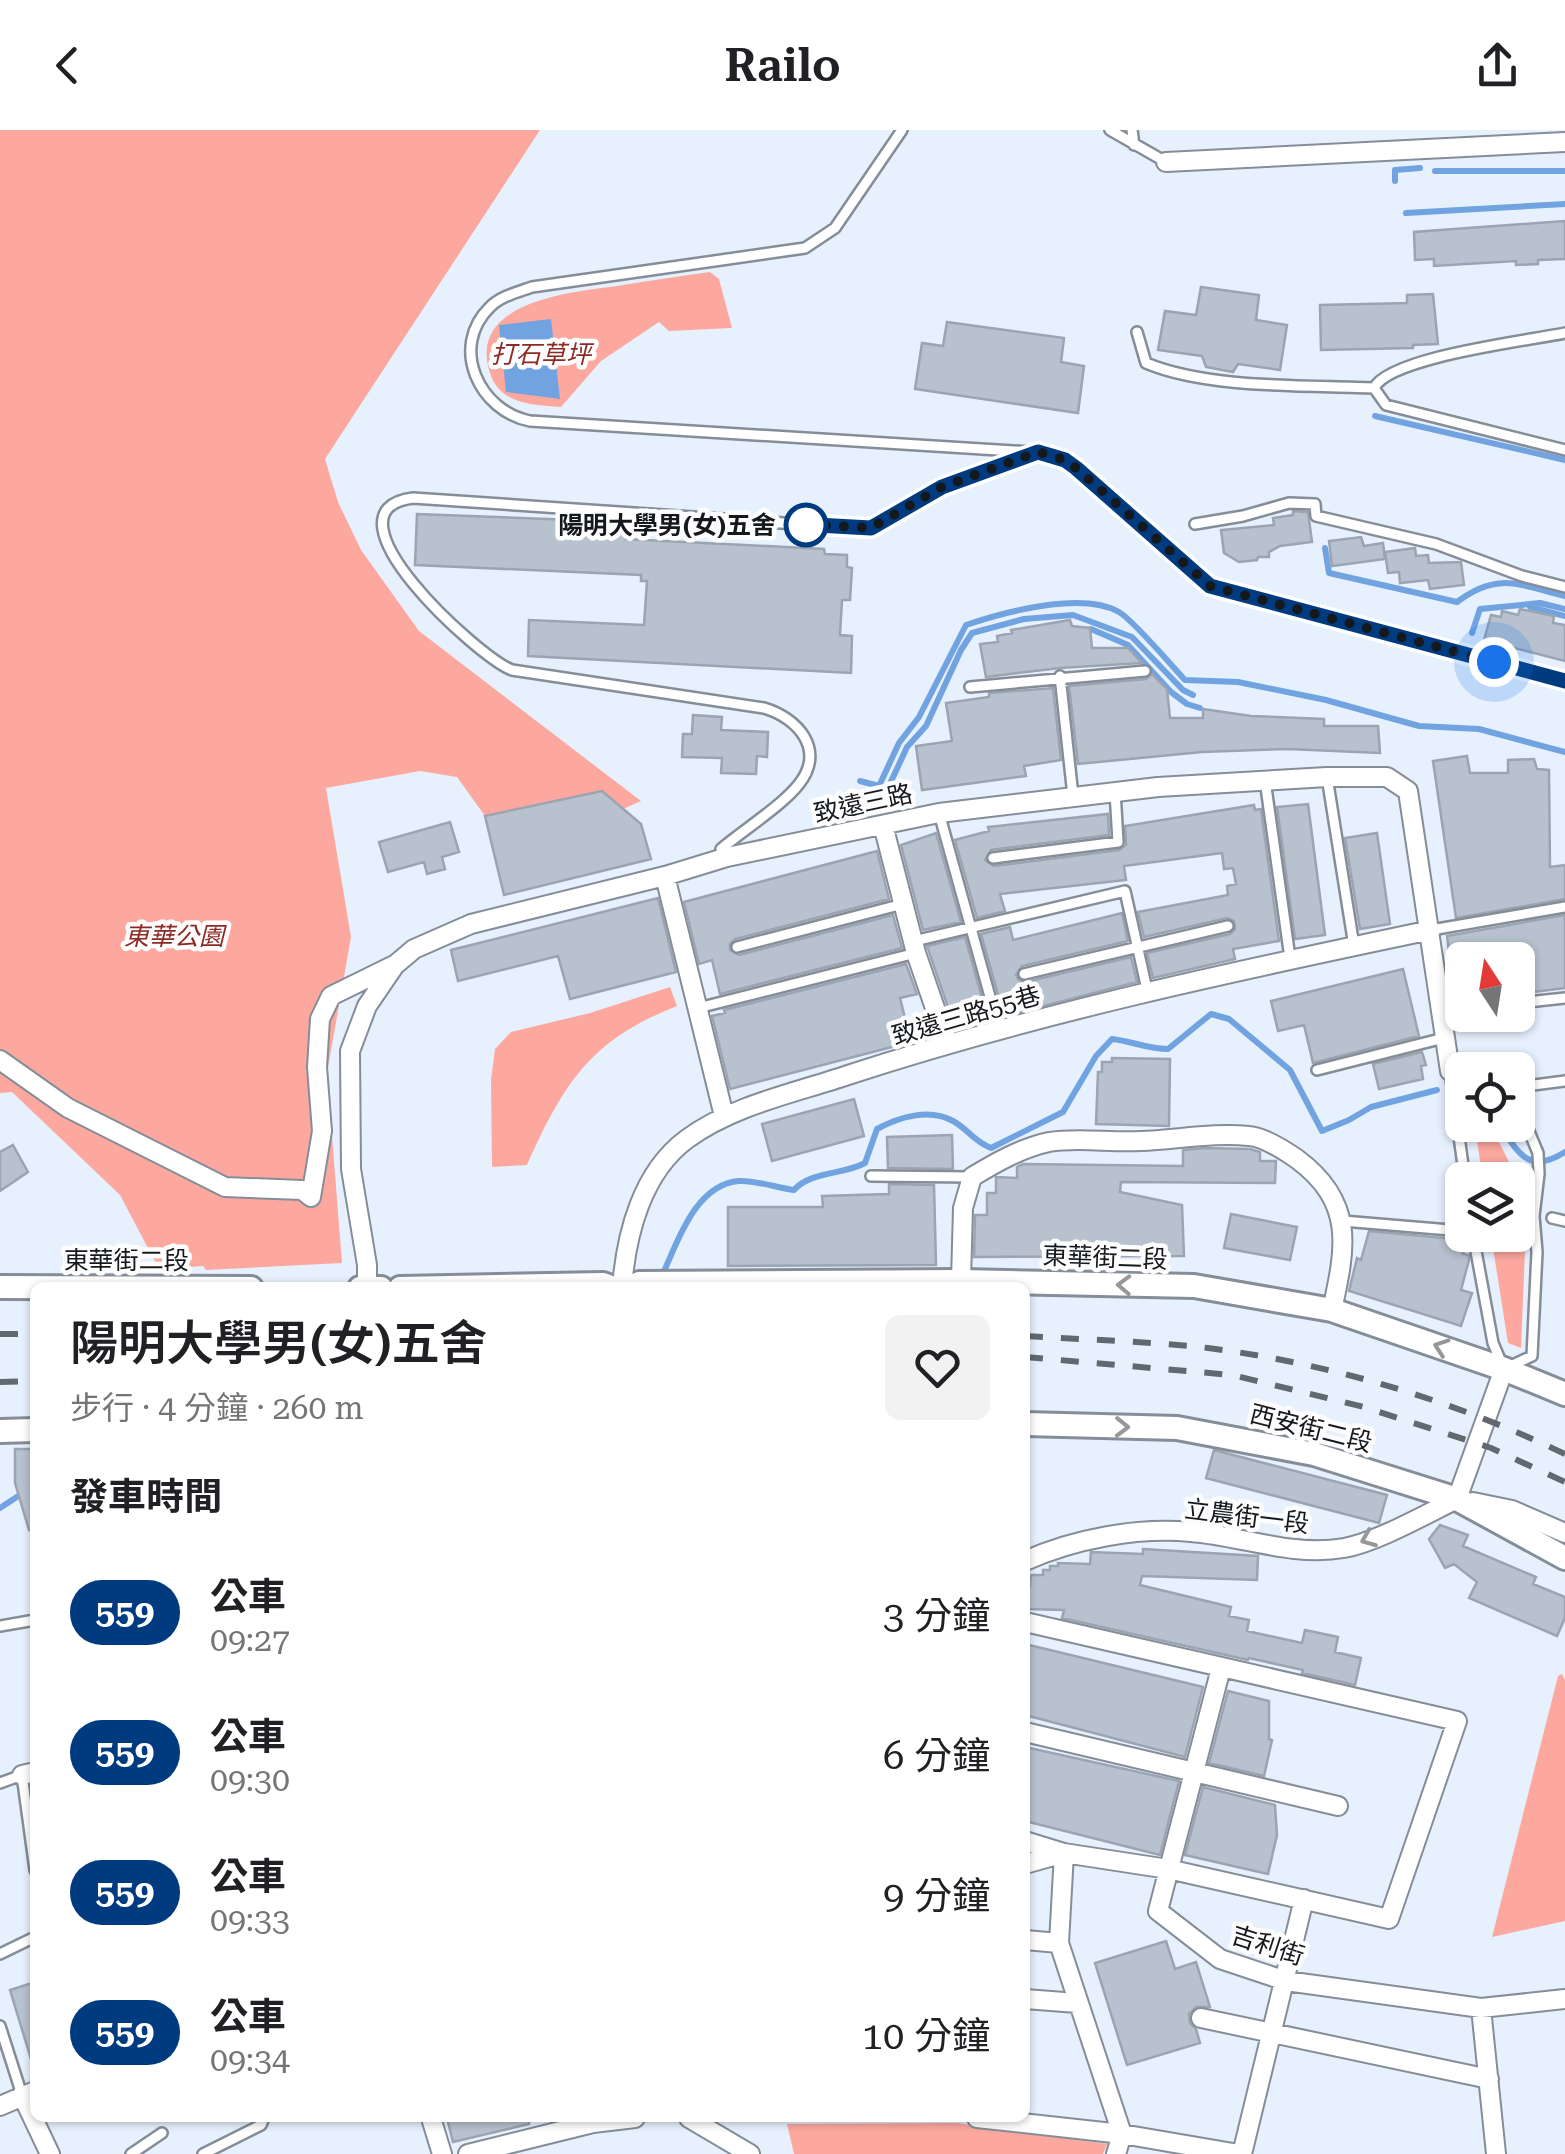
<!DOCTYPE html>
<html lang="zh-TW">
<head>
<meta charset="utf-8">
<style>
  body { margin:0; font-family:"Roboto Serif","Noto Sans TC",serif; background:#f2f2f2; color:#202124; height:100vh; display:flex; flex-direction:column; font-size:38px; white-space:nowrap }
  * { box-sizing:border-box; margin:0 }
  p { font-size:32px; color:#757577 }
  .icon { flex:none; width:55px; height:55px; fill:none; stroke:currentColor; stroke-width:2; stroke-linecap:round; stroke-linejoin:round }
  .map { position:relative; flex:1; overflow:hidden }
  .panel { position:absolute; left:30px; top:1152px; width:1000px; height:840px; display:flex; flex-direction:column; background:#fff; border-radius:15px; box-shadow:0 2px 8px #0004 }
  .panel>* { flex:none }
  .badge { padding:0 20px; border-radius:32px; font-size:35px; line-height:65px }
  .needle { width:65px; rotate:348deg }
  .fabs { position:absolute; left:1445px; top:812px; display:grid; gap:20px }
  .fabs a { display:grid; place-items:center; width:90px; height:90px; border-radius:15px; background:#fff; box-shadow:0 2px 8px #0004; font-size:50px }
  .you { position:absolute; width:50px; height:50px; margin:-25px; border:8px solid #fff; border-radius:50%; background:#1a73e8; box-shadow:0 0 0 15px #1a73e833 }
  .map>.badge { position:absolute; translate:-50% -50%; box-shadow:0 0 0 5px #fff }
  h2 { padding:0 40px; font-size:38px; line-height:90px }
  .round { display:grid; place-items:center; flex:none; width:105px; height:105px; border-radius:15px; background:#f2f2f2 }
  .head { display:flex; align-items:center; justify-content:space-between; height:170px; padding:0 40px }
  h1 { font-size:48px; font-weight:600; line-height:75px }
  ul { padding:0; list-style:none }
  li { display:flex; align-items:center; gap:30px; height:140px; padding:0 40px }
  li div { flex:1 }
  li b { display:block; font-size:38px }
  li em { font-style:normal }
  li .badge { min-width:110px; font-weight:700; text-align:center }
  header { display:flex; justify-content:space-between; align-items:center; height:130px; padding:0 40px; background:#fff; font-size:45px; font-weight:600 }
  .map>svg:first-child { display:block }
</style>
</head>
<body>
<header><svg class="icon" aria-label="back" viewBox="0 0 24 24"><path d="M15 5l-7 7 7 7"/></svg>Railo<svg class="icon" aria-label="share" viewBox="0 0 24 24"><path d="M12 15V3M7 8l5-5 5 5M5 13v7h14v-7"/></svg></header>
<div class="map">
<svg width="1565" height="2024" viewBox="0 0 1565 2024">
  <rect width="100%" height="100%" fill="#e7f1fe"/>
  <path fill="#fca89f" d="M0,0H540L325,329L338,372L361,420L419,501L641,671L623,679L485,686L457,647L420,641L326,658L351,807L327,943L342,1133L206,1140L203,1136L159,1139L120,1065L12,962L0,963Z
    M710,142L719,149L732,198L669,201L659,192L601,231L561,277C534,275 500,275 490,243C466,171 573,162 617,156C648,151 679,146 710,142Z
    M670,857L677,876C590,910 564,953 527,1035L492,1037L491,950L495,919L511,902L590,883Z
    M1491,996L1511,1036L1528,1048L1521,1218L1508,1213L1491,1105H1518V1050H1483L1475,998Z
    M1562,1544L1565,1550V1791L1492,1807L1558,1546Z
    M957,1993L1107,2014L1103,2024H794L787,1994Z"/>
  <path fill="#71a3e1" d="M551,189L560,269L506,262L499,195Z"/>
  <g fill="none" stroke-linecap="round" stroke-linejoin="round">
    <path stroke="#71a3e1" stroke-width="6" d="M1435,41H1565
      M1395,51V40L1420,38
      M1406,83L1565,74
      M1375,286L1565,330
      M1325,418L1329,443L1457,472C1498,441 1520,455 1565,466
      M1530,477L1565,486
      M1091,499L1128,515L1171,562L1187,574L1200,578
      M1472,503L1480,479L1540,473L1565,479
      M860,651L879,656L899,613L919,587L966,495C1004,482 1082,461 1119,482C1133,490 1172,536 1185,550L1238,552L1326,570L1419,596L1479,599L1565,622
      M889,656L907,617L926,596L961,520L972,503L1024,489L1073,485L1132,507L1183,560L1193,565
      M1500,995C1518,1023 1529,1045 1565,1022
      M665,1139C679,1108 697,1054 739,1051C755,1050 778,1058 794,1060C811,1041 843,1045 865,1033L877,999C899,987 929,978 953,991C968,999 973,1011 991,1018L1063,982L1096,926L1112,909C1131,911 1148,919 1168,919L1211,884L1229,889L1290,940L1322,1001L1349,990L1371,977L1437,960
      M0,1378L35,1355"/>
  </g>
  <path fill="#b8c2cf" stroke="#9ba4b0" stroke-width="2.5" d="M1565,91V129L1538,130V134L1516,135V131L1434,136V129L1415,130L1414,102Z
    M1201,157L1259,165L1256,190L1287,195L1280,240L1238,234L1233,242L1206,237L1202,226L1158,220L1165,181L1196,185Z
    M1433,164L1438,214L1413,215V218L1321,220L1320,175L1407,173V165Z
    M947,192L1064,208L1061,232L1084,236L1078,283L915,259L922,213L943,216Z
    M1293,381L1308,382L1312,412L1280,416L1269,422V427H1258L1257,430L1239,432L1224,423L1221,400L1274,395L1273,388L1293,385Z
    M417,384L626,392V409L824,419L825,424L847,425V437L852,438L850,470H842L840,505L852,506L851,543L528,526L529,490L644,495L647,451H641V445L415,435Z
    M1361,407L1364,416L1383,413L1385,429L1332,436L1329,411Z
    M1415,418L1416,426L1428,425L1429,433L1461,432L1464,455L1430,459L1428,450L1400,453L1399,442L1388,443L1385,422Z
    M1520,479L1554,486L1553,493L1565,495V531L1484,510L1491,485L1501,487L1502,481L1518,485Z
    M1070,490L1072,496L1090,498L1092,518H1128L1142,533L1060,538L986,547L980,514L998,512L997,506L1012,503L1011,500Z
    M1152,544L1167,559L1170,588H1203V579L1251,586L1324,589V596H1378L1380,623L1287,619L1202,622L1078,634L1069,556L1146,549Z
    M1053,558L1061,630L1024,636L1026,646L922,660L916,616L952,611L946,573L989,567V563Z
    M693,585L722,587L721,600L768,602L767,627L757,626L756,644L721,643L722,628L682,627L683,604H692Z
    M1467,626L1470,643H1508V630L1534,629L1537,639L1549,640L1550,737L1565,735V769L1456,788L1433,631Z
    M602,661L641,694L651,729L504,765L485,686Z
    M1308,674L1325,805L1295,809L1277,677Z
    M1254,675L1255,680L1261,679L1279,811L1233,819L1235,829L1153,848L1147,823L1230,804L1235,799L1234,791L1227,788L1144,807L1138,782L1228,765L1227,756L1236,754L1233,738L1224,739L1222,723L1124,736L1126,750L1000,764L1005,781L977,788L955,710L989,701L988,697L1108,684L1109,705L991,720L985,730L994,736L1119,720L1126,715L1125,696Z
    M450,692L459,722L442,727L445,739L427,744L424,732L388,742L379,712Z
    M936,703L961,792L923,800L901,715Z
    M1377,703L1390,794L1360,799L1345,708Z
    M877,721L889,769L735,809L730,814V820L739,825L893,785L902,818L720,864L712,830L699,834L684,772Z
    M658,768L676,842L570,869L558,826L458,851L451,820Z
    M1122,783L1128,811L1022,836L1016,845L1019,850L1026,852L1131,827L1137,852L1004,886L981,804L1010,797L1013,810Z
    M1565,785V858L1518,864V828L1450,830L1447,806Z
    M965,807L988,889L955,898L927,816Z
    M906,834L917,864L900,868L911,912L730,959L712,886L725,883L724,880Z
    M1403,839L1419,906L1313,933L1304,895L1278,901L1271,871Z
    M1422,922L1426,935L1421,936L1423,949L1379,959L1373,934Z
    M1112,928L1170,929L1169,996L1096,994L1098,942H1102V932H1112Z
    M854,969L864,1006L772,1031L762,994Z
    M952,1005L953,1039L888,1038L887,1007Z
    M13,1015L28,1042L0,1061V1022Z
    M1206,1018L1250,1019L1260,1022V1031H1276L1275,1053L1121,1052L1120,1062L1182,1075L1184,1126L974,1127L975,1085H987V1063H996V1047L1017,1048V1037L1023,1034L1183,1036V1020Z
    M889,1054L934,1055L936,1135L728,1136V1077H823L822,1066L889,1064Z
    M1231,1084L1297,1097L1290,1130L1224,1118Z
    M1369,1101L1466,1110L1463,1124L1469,1125V1130L1461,1160L1472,1163L1461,1196L1349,1161L1357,1128L1361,1130Z
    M15,1319H35V1399L29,1400L15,1353Z
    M1214,1320L1387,1365L1379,1393L1206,1348Z
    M1440,1395L1468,1405L1463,1416L1536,1447L1533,1454L1565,1467V1488L1557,1506L1469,1468L1477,1452L1454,1434L1445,1438L1429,1409Z
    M1143,1419L1258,1426L1257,1450L1142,1446L1140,1455L1231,1477L1229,1486L1249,1490L1247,1501L1302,1513L1305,1500L1338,1507L1335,1522L1361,1528L1355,1555L1302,1543L1303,1540L1249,1528L1248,1530L1062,1488L1064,1480L1025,1479V1456H1030L1031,1445H1043V1440H1050V1436H1058V1433L1090,1434L1091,1422L1143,1424Z
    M1025,1514L1203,1557L1185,1627L1025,1585Z
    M1228,1561L1269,1571V1609L1272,1610L1264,1646L1209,1633Z
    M1025,1617L1179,1651L1160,1725L1025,1691Z
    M1203,1657L1275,1675L1277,1705L1268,1744L1185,1725Z
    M1166,1811L1175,1839L1196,1832L1210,1877H1196L1189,1884L1190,1893L1196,1899L1200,1913L1127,1935L1095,1833Z
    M35,1852V1928L31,1929L10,1860Z
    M447,1988H529V1994L453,2012Z"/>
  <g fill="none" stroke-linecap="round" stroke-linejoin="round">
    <defs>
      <path id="lane" d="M902,0L835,98L805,118L532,157C518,162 501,166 490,177C449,217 479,281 530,291L1048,323L1076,338L1209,456L1565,551
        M1110,0L1166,32
        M1132,0L1134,15
        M1137,202L1146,233C1208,259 1306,255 1374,258L1386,275L1565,320
        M1374,258C1390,227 1526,211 1565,203
        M1195,394L1243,386L1289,373L1315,374L1316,386L1436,414L1522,446L1565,457
        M1060,546L1073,666
        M970,557L1145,541
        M1327,647L1354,816
        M1265,650L1290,828
        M939,683L999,899
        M724,728L721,719C742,701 783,675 799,654C826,620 798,588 764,578L512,540C478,527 316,380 413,368L871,399L942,357L1033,324
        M993,728L1118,712L1115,661
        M1431,800L1565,777
        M914,811L1125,761L1148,864
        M737,817L903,774
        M1024,844L1228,796
        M1518,873L1565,868
        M698,878L916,823
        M1440,881L1462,878
        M1317,940L1444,908
        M1462,945L1450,941L1465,1050
        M1518,957L1565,951
        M871,1046L972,1047
        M1552,1088L1565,1091
        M1343,1091L1462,1101
        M1473,1105L1493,1213L1504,1239L1532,1226L1537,1122L1534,1086L1539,1044L1538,1023L1518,975
        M0,1496L35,1490
        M0,1653L22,1645L35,1740
        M0,1824L35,1807
        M0,1896L22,1965
        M131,2024L162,2003
        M203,2024L261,1995L264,1988"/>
      <path id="street" d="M1166,32L1565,12
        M883,695L916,823L947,913
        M665,746L724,986
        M0,930L68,978L225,1057L302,1060L311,1067L322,1001L317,937L320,889L331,866L394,835
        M961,1151L963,1078L972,1047C995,1033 1021,1018 1049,1012C1078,1007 1111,1013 1141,1011C1175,1010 1214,1002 1249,1006C1264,1007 1284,1020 1297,1029C1355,1072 1346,1117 1332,1180
        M367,1157V1135L351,1039L350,921L367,876L395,835L414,819L471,794L665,746L727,727L939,683L1158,657L1327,647H1387L1408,661L1450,941
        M622,1158C626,1104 642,1042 687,1009C733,975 795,963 848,945C1038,883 1235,841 1431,800
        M1457,1369L1504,1239
        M1473,1372L1512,1380L1565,1403
        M1025,1431C1074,1409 1137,1397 1191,1402C1242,1406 1292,1427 1344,1418C1377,1412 1426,1384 1457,1369
        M1025,1492L1457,1591L1389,1789L1168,1739L1064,1723L1025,1711
        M1221,1538L1158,1781L1220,1829L1286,1851L1481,1878L1565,1869
        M1025,1602L1338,1676
        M22,1645L35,1642
        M1025,1734L1064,1723L1059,1813L1122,2004L1116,2024
        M1025,1810L1059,1813
        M1025,1869L1077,1873
        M1481,1878L1496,2024
        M1201,1888L1489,1949
        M22,1965L50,2024
        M0,1976L35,1961
        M431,1988L442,2024
        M689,1988L750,2024
        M977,1988L1122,2004L1239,2024
        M468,2024L593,1993L635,1988
        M1242,2024L1304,1769"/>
      <path id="secondary" d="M0,1157L251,1158
        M360,1158H381
        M400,1158L603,1154L613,1158
        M629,1158L639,1153L961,1151L1194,1156L1332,1180L1504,1239L1565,1264
        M1025,1294L1177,1298L1314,1324L1457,1369L1565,1428
        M0,1301L35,1300"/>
    </defs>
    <use href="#lane" stroke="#848d98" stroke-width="14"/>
    <use href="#street" stroke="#848d98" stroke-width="22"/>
    <use href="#secondary" stroke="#848d98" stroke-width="28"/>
    <use href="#lane" stroke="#fff" stroke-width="9"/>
    <use href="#street" stroke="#fff" stroke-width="18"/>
    <use href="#secondary" stroke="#fff" stroke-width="22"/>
    <path stroke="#62686f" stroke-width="6" stroke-dasharray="18 18" stroke-linecap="butt" d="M0,1204H35
      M1025,1206C1086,1210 1148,1211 1208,1218C1332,1234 1452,1270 1565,1324
      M1025,1227L1232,1245L1364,1277L1491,1318L1565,1352
      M0,1252L35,1251"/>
  </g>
  <defs><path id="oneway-chevron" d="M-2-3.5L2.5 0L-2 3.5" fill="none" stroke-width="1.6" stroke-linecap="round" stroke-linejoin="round" transform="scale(2.5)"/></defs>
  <g stroke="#969799">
    <use href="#oneway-chevron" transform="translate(1124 1155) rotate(-178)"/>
    <use href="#oneway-chevron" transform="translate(1441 1217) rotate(-161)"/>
    <use href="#oneway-chevron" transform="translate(1122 1297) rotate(1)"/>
    <use href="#oneway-chevron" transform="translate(1368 1409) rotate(158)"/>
  </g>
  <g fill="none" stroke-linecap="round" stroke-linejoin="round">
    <defs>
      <path id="line" d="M798,394L871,398L942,357L1038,322L1065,330L1076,338L1210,456L1565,551"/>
    </defs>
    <use href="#line" stroke="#fff" stroke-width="22"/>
    <use href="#line" stroke="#003b80" stroke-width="15"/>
    <path stroke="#15181c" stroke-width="10" stroke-dasharray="0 18" d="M806,395L798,394L871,398L942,357L1038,322L1065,330L1076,338L1210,456L1494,532"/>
  </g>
  <circle fill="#fff" stroke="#003b80" stroke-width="5" cx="806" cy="395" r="20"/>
  <g text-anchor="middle" stroke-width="9" stroke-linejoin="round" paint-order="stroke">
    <g font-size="25" font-style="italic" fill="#8d2925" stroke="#fdfdfd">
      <text x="541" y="233">打石草坪</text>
      <text x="174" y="815">東華公園</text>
    </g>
    <g font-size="25" font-weight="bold" fill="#15181c" stroke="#fdfdfd" text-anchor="end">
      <text x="776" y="404">陽明大學男(女)五舍</text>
    </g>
    <g font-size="25" fill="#15181c" stroke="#fdfdfd">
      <text transform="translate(863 673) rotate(-12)" y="9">致遠三路</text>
      <text transform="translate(966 885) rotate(-16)" y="9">致遠三路55巷</text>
      <text transform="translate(1105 1127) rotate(2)" y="9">東華街二段</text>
      <text x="126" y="1139">東華街二段</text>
      <text transform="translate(1311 1298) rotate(14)" y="9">西安街二段</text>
      <text transform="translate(1247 1386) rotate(7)" y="9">立農街一段</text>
      <text transform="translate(1268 1815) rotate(18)" y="9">吉利街</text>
    </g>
  </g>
</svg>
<div class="fabs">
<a><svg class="needle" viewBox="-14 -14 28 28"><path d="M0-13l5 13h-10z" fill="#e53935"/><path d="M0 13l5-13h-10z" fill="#757577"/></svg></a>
<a><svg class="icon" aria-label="locate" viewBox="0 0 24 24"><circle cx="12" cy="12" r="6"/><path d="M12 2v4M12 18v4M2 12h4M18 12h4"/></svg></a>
<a><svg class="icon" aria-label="layers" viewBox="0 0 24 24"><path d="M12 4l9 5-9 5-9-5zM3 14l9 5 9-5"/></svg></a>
</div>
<div class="you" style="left:1494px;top:532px"></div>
<section class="panel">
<div class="head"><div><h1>陽明大學男(女)五舍</h1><p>步行 · 4 分鐘 · 260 m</p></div><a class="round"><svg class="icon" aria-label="heart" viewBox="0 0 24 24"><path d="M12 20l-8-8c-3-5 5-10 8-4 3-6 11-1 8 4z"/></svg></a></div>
<h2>發車時間</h2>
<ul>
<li><span class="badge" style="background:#003b80;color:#fff">559</span><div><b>公車</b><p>09:27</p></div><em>3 分鐘</em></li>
<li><span class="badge" style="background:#003b80;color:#fff">559</span><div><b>公車</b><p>09:30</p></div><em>6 分鐘</em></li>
<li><span class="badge" style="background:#003b80;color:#fff">559</span><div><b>公車</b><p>09:33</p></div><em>9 分鐘</em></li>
<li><span class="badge" style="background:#003b80;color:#fff">559</span><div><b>公車</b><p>09:34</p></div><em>10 分鐘</em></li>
</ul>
</section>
</div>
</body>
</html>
